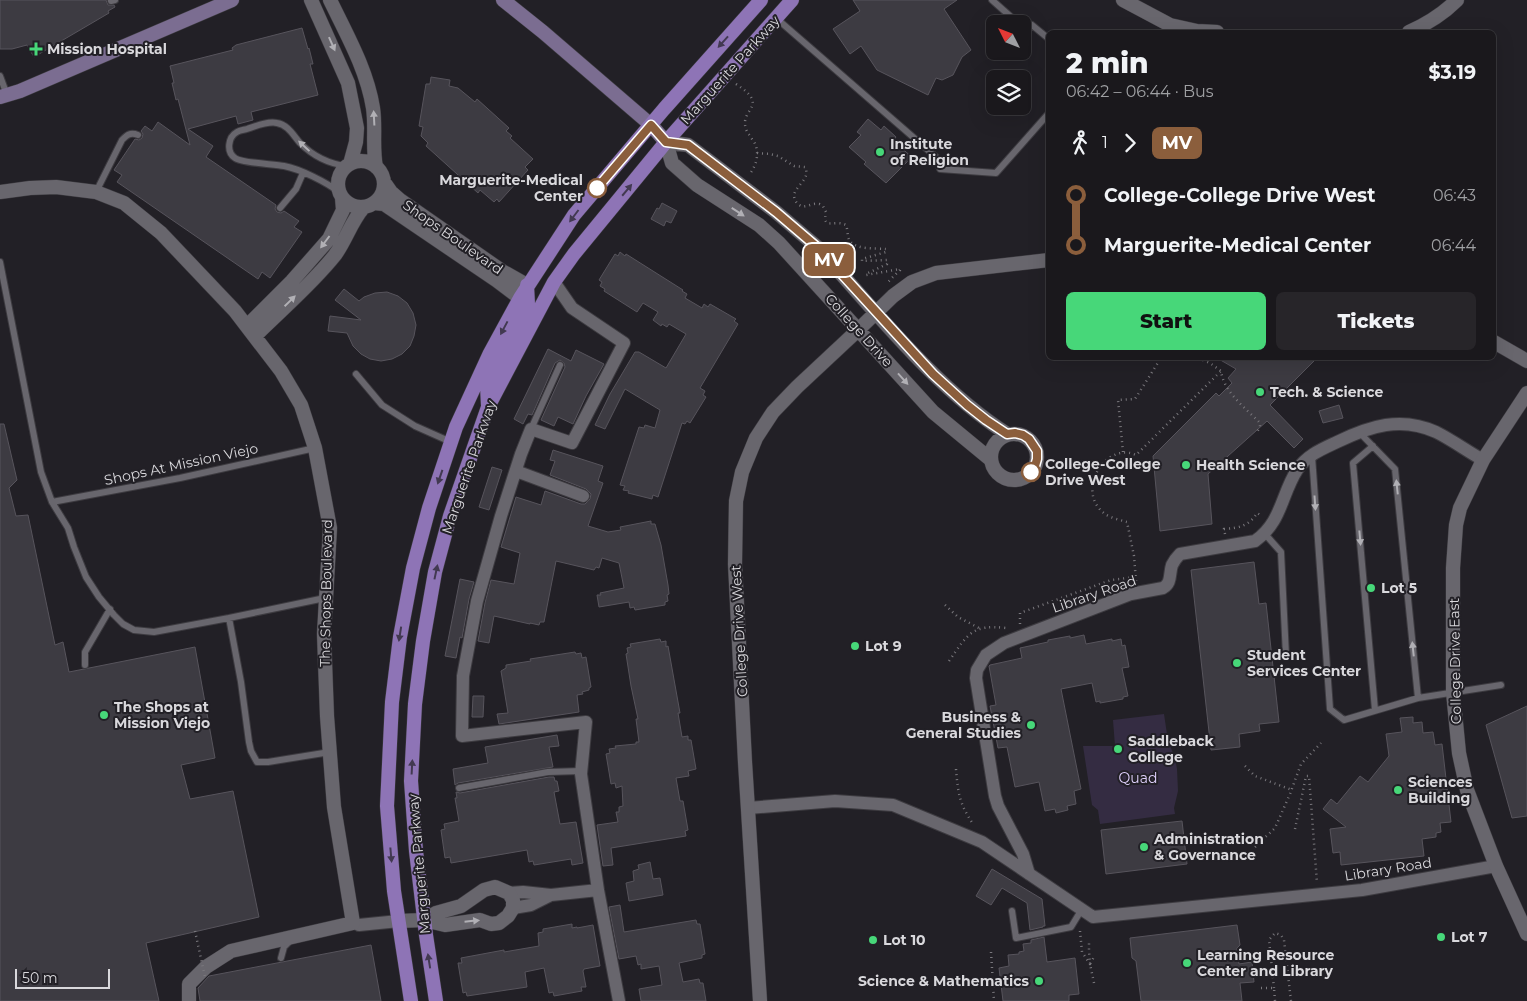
<!DOCTYPE html>
<html lang="en">
<head>
<meta charset="utf-8">
<style>
  body { margin:0; font-family:Montserrat,sans-serif; background:#272529; color:#f1f3f6; height:100vh; display:flex; flex-direction:column; font-size:19px; white-space:nowrap }
  * { box-sizing:border-box; margin:0 }
  p { font-size:16px; color:#9fa0a3 }
  .icon { flex:none; width:28px; height:28px; fill:none; stroke:currentColor; stroke-width:2; stroke-linecap:round; stroke-linejoin:round }
  .map { position:relative; flex:1; overflow:hidden }
  .side { position:absolute; left:1046px; top:30px; width:450px; height:330px; display:flex; flex-direction:column; background:#1a181c; border-radius:8px; box-shadow:0 5px 20px #0002,0 0 0 1px #38373b }
  .side>* { flex:none }
  .badge { padding:0 10px; border-radius:8px; font-size:18px; line-height:32px }
  .needle { width:32px; rotate:312deg }
  .fabs { position:absolute; left:986px; top:15px; display:grid; gap:10px }
  .fabs a { display:grid; place-items:center; width:45px; height:45px; border-radius:8px; background:#1a181c; box-shadow:0 5px 20px #0002,0 0 0 1px #38373b; font-size:25px }
  .scale { position:absolute; left:15px; bottom:12px; width:95px; box-sizing:border-box; padding-left:5px; border:2px solid #d9d8dc; border-top:0; font-size:14px; line-height:18px; white-space:nowrap; color:#d9d8dc; -webkit-text-stroke:4px #222026; paint-order:stroke }
  .map>.badge { position:absolute; translate:-50% -50%; box-shadow:0 0 0 2px #fff }
  .legs { display:flex; align-items:center; gap:8px; height:55px; padding:0 20px; font-size:16px }
  .legs p { margin-inline-start:auto }
  .overview { display:flex; align-items:center; justify-content:space-between; height:85px; padding:0 20px }
  h1 { font-size:28px; font-weight:800; line-height:38px }
  .button { display:flex; gap:10px; margin-top:auto; padding:10px 20px }
  .button a { flex:1; height:58px; border-radius:8px; background:#47d779; color:#111; font-size:20px; font-weight:800; line-height:58px; text-align:center }
  .button a+a { background:#272529; color:#f1f3f6 }
  ul { padding:0 20px; list-style:none }
  li { display:flex; align-items:center; gap:18px; height:50px; font-size:19px }
  li i { display:grid; place-items:center; width:8px; height:100%; margin:0 6px; background:currentColor }
  li i::after { content:''; width:12px; height:12px; margin:-6px; border:4px solid; border-radius:50%; background:#1a181c }
  li p { margin-inline-start:auto }
  li:first-child i { background:linear-gradient(#0000 50%,currentColor 0) }
  li:last-child i { background:linear-gradient(currentColor 50%,#0000 0) }
  .map>svg:first-child { display:block }
</style>
</head>
<body>
<div class="map">
<svg width="1527" height="1001" viewBox="0 0 1527 1001">
  <rect width="100%" height="100%" fill="#222026"/>
  <path fill="#342c42" d="M1164,714L1168,741L1175,758L1177,769L1178,791L1174,808L1175,814L1100,824L1098,810L1092,805L1083,746H1115L1113,720Z"/>
  <path fill="#3d3b42" stroke="#57545c" d="M0,0H106L108,5H114L115,7L108,11L109,13L34,57L27,45L12,49H0Z
    M853,0H957L944,9L971,50L962,57L953,75L942,80L936,78L928,95L877,70L861,46L850,54L833,29L860,11Z
    M302,28L308,49L309,48L313,64H310L318,95L251,112L253,120L238,124L236,116L188,129L213,146L206,157L276,205L275,209L277,212L281,213L284,211L299,221L294,227L302,232L270,278L262,272L258,279L117,182L122,175L114,170L135,139L139,140L142,138L143,134L141,131L145,126L152,131L158,122L190,145L178,99L176,100L172,83H174L170,66L233,50L232,48L236,45Z
    M431,77L450,80L449,86L458,88L475,102L477,99L509,128L506,131L512,136L510,138L533,159L525,167L528,170L499,202L497,199L494,202L480,190L478,193L426,146L428,143L421,136L423,127L419,126L426,84H430Z
    M868,119L881,130L884,126L896,137L893,141L912,157L886,183L864,164L866,162L849,147L861,135L857,132Z
    M662,203L677,211L671,223L666,221L664,226L651,219L657,208L659,209Z
    M620,252L625,256L626,254L683,290L682,291L687,294L685,298L702,308L704,304L708,307L710,304L736,319L734,321L738,324L700,388L705,391L703,395L706,397L690,423L687,421L685,424L682,423L658,497L653,495L652,499L628,493L629,491L623,490L625,486L620,485L639,427L644,428L645,425L655,428L660,410L625,389L605,429L595,425L610,394L635,352H639L666,368L686,334L669,324L667,327L662,324L661,326L653,320L658,312L643,303L637,312L604,291L605,289L600,286L602,282L599,280L615,254L618,256Z
    M344,289L359,301L364,297L375,293L387,292L398,296L407,303L413,313L416,325L414,336L410,346L402,354L392,359L381,361L370,359L361,354L353,346L347,333L328,331L330,316L361,320L335,300Z
    M548,349L571,361L576,350L604,364L586,396L573,424L558,417L554,426L541,420L565,367L564,363L560,360L555,363L532,415L528,414L523,424L514,419Z
    M1217,358H1317L1270,405L1303,439L1294,448L1267,421L1208,474L1212,524L1160,531L1153,456L1216,393L1219,396L1232,383L1228,378L1236,369Z
    M1339,405L1343,418L1323,423L1319,411Z
    M0,424H4L17,480L9,488L16,516L28,515L55,645L63,642L69,672L195,647L215,758L181,765L190,799L233,791L259,917L146,943L159,1001H0Z
    M553,450L603,466L598,481L603,483L588,526L608,532L621,530L620,527L651,521V524H655L661,545L668,585L669,594L667,595L668,601L665,602V605L635,610L634,607L630,608L629,602L599,607L597,595H601L600,593L624,588L619,563L602,558L599,568L596,567L594,570L556,561L544,622H540L539,625L530,623V624L494,616L489,643L478,641L485,603L491,580L514,584L515,579L520,553L501,547L516,497L541,505L545,491L581,504H585L590,499L591,494L586,489L550,475L555,461L550,460Z
    M492,467L502,470L489,510L479,507Z
    M1254,562L1259,604L1266,603L1279,722L1259,724L1260,731L1239,734L1240,747L1211,750L1191,570Z
    M460,579L474,582L469,599L462,638L460,637L456,658L445,656Z
    M1084,635L1086,644L1112,639V641L1121,639L1122,646L1125,645L1129,667L1122,668L1128,696L1123,697V699L1100,703V701L1096,702L1092,683L1061,689L1081,789L1074,791L1076,804L1067,806L1068,810L1056,813L1055,809L1045,811L1039,782L1015,787L1007,747L998,748L990,706L996,705L989,666L990,665L1022,658L1020,648L1048,642V640L1070,636V638Z
    M660,639L661,642L666,641V647L668,646L680,713H678L682,737L688,736V740H691L696,769L688,771L689,776L676,778L680,801H683L688,830L685,831L686,836L611,848L613,865L603,866L597,825L618,822L616,812H619V807L623,806L622,786L616,788L615,783L611,784L606,754L610,753L609,749L616,748L615,746L636,744V742H639L636,719H638L631,686L626,654L628,653L627,648L631,647L630,644Z
    M575,652L576,654L581,653L582,658L586,657L591,687L589,688V690L582,692L583,694L577,695L579,712L499,724L497,714L508,713L501,671L506,668V665L531,661L530,659Z
    M473,696H484L483,717H472Z
    M1527,706V816L1512,818L1486,725Z
    M1413,717V723L1422,722L1423,733L1433,732L1435,745L1442,744L1451,822L1440,823L1441,832L1436,833V837L1422,839L1424,856L1341,865L1340,852L1333,853L1330,829L1346,827L1323,809L1331,799L1337,804L1360,776L1368,782L1389,756L1386,734L1402,732L1400,718Z
    M557,735L559,746L549,747L553,767L458,783L455,785L453,769L488,763L485,747Z
    M549,777H554L555,781H557L559,791L554,792L560,824L576,822L583,863L572,865L571,859L534,865L533,861L529,862L527,850L451,863L450,857L445,858L441,830L445,829L444,824L459,821L455,798H457L456,792L460,793Z
    M1182,821L1187,864L1106,874L1101,830Z
    M650,862L653,879L660,878L663,895L629,901L626,883L634,881L633,871L639,869L638,865Z
    M992,869L1042,899L1045,926H1043V927L1030,930L1027,903L1002,888L991,905L976,896Z
    M620,905L624,932L696,920L697,924H700L705,954L702,955V958L679,963L683,982L699,979L700,983H703L706,1001H641L639,989L662,985L659,966L641,969V964L638,965L636,956L619,959L609,907Z
    M572,924V928L577,927V928L593,925L600,966L584,969L583,971L586,987H581L582,991L554,996L553,992L549,993L544,968L525,972L527,987L467,996L466,992L463,993L458,963H462L461,958L504,950V952L539,946L538,933L543,932V929Z
    M1237,925L1240,945L1237,948L1239,964L1252,962L1254,982L1240,983L1242,1001H1141L1136,961L1132,958L1130,938Z
    M1044,937L1047,962L1075,958L1079,994L1069,995V1001H1003L999,968L1009,966L1008,955L1019,954V952L1024,951L1023,944L1031,943V940Z
    M371,945L381,1001H200L198,988L209,976Z"/>
  <g fill="none" stroke-linecap="round" stroke-linejoin="round">
    <defs>
      <path id="service" d="M992,0L1019,24
        M111,1L115,0
        M776,18L936,157L940,169L996,173L1049,113
        M1022,26L1027,30L1032,25L1049,39
        M0,76L7,95
        M96,192L122,140C127,135 130,132 138,135
        M339,192C326,182 300,169 284,166C273,164 241,163 235,158C226,152 228,137 237,132C240,130 244,130 247,129C256,126 268,121 277,123C288,125 293,135 300,143C313,156 329,164 347,166
        M280,208L296,189L303,173
        M0,262L41,472L52,502L68,528L74,547L86,577L99,597L114,615L123,624L134,630L154,632L229,618L325,598
        M356,374L382,405L415,426L451,442
        M531,429L560,365
        M1359,432L1395,469L1418,698
        M1373,446L1353,463L1375,710
        M1312,456L1330,709L1344,720L1418,698L1501,685
        M52,502L180,478L315,448
        M1265,534L1281,552L1286,656
        M229,618L241,682L249,742L251,751L257,762H268L330,752
        M85,665V652L110,609
        M459,788L548,772L581,771
        M1012,911L1016,938L1071,927L1082,909
        M281,958L284,947L291,940"/>
      <path id="minor" d="M554,282L572,308L624,343L572,443L531,429L521,454L501,516L477,601L463,676L462,736L586,722L581,774L598,890L619,1001
        M516,471L583,496
        M748,808L835,801L893,805L982,842L1093,917L1362,890L1496,866
        M1029,874L1023,854L998,806L995,796L976,678L977,670L986,655L1004,643L1131,594L1163,588C1172,583 1169,574 1172,565C1174,561 1177,557 1180,554L1255,541C1282,522 1281,495 1297,470C1307,455 1322,449 1337,442C1370,426 1401,416 1436,432C1452,440 1467,451 1483,460
        M509,893L523,892L551,895L598,890
        M513,908L531,905L551,895
        M359,925L399,921"/>
      <path id="tertiary" d="M311,0L348,83L357,128L356,142L350,164
        M330,0C347,35 367,70 373,108C376,128 372,147 376,167
        M1123,0L1170,25L1197,31L1217,32
        M1409,32C1427,24 1443,14 1457,0
        M338 184a23 23 0 1 1 46 0a23 23 0 1 1-46 0Z
        M384,182L391,192L400,200L502,271L527,285
        M0,192L30,188L56,187L96,192L124,203L161,233L235,311L281,371L301,405L315,448L330,528L324,634L327,716L334,807L353,923L231,951L206,967L189,984V1001
        M374,203L384,204L496,280L520,298
        M247,326L292,281L329,239L343,210L342,198
        M255,336C282,309 312,284 335,255C346,240 351,222 363,208
        M1494,342L1527,361
        M1527,393L1483,460L1460,508L1456,525L1453,568V692L1459,753L1467,790L1496,866L1527,934
        M991 457a23 23 0 1 1 46 0a23 23 0 1 1-46 0Z
        M990,459L933,412L779,243L759,225L697,185L672,163L666,142L688,145L776,212L817,247C876,311 934,387 1007,434
        M399,921L424,920L445,925L480,920L491,924L499,923L508,916L513,908V900L509,893L495,887L484,890L461,906L436,913L424,920
        M760,1001L745,762L735,564L736,501L742,472L756,438L773,412L797,387L858,330L893,296L912,282L936,273L1049,260"/>
      <path id="secondary" d="M503,0L543,32L651,125L666,142
        M0,97L20,91L232,0"/>
      <path id="primary" d="M488,406L487,385L528,304L527,285
        M411,1001L394,891L387,806L392,702L400,637L413,568L429,508L456,427L490,353L520,298L574,215L664,109L761,0
        M436,1001L426,935L416,851L411,781L415,704L423,641L435,572L450,516L488,407L554,282L574,254L666,142L792,0"/>
    </defs>
    <use href="#service" stroke="#3d3b40" stroke-width="8"/>
    <use href="#minor" stroke="#3d3b40" stroke-width="14"/>
    <use href="#tertiary" stroke="#3d3b40" stroke-width="15"/>
    <use href="#secondary" stroke="#3d3b40" stroke-width="15"/>
    <use href="#primary" stroke="#3d3b40" stroke-width="15"/>
    <path stroke="#7a787d" stroke-width="2.5" stroke-dasharray="1 4" stroke-linecap="butt" d="M736,84C771,107 739,108 746,129C747,133 750,135 752,139C761,150 757,165 749,175
      M757,153L770,154L778,156L794,166L805,167C811,179 796,185 794,195C794,198 795,201 797,203C804,211 811,202 819,204C821,204 822,206 823,206L826,212C822,231 834,219 846,225C848,230 847,237 850,241C856,250 876,248 886,249V252L862,259V261L887,260V264L866,274V275L900,269V270L888,282
      M1198,358L1210,363L1221,371C1224,393 1246,408 1260,423V427L1257,432
      M1123,452L1118,400L1135,399L1161,358
      M1225,534L1224,529C1239,528 1249,526 1257,513L1262,516
      M1136,581L1134,556L1127,522C1120,520 1111,518 1105,514C1074,491 1106,441 1136,455L1221,371
      M945,605L958,617L979,628
      M1020,624V613L1111,580L1136,577
      M949,661C968,634 972,624 1006,628
      M1245,766L1255,776L1292,790
      M956,769C958,793 959,803 973,824
      M1295,829L1306,776H1309L1317,883
      M1255,847L1275,828L1290,794L1301,764L1321,743
      M1080,931L1082,952L1090,964L1089,951V940
      M991,952L994,1001
      M1094,983L1090,964L1095,955
      M1261,988H1274L1275,1001
      M1274,988L1269,940L1275,933L1281,935L1284,940L1291,1001"/>
    <use href="#service" stroke="#68666d" stroke-width="6"/>
    <use href="#minor" stroke="#68666d" stroke-width="12"/>
    <use href="#tertiary" stroke="#68666d" stroke-width="14"/>
    <use href="#secondary" stroke="#7b6d91" stroke-width="14"/>
    <use href="#primary" stroke="#8e74b6" stroke-width="14"/>
    <path stroke="#7a787d" stroke-width="2.5" stroke-dasharray="1 4" stroke-linecap="butt" d="M195,931L205,977"/>
  </g>
  <defs><path id="oneway-solid" d="M-6-.8H1V-3.2L6.5 0L1 3.2V.8H-6Z" transform="scale(1.25)"/></defs>
  <g fill="#423951">
    <use href="#oneway-solid" transform="translate(723 42) rotate(132)"/>
    <use href="#oneway-solid" transform="translate(627 190) rotate(-50)"/>
    <use href="#oneway-solid" transform="translate(574 216) rotate(127)"/>
    <use href="#oneway-solid" transform="translate(504 328) rotate(118)"/>
    <use href="#oneway-solid" transform="translate(440 477) rotate(109)"/>
    <use href="#oneway-solid" transform="translate(436 572) rotate(-78)"/>
    <use href="#oneway-solid" transform="translate(400 634) rotate(99)"/>
    <use href="#oneway-solid" transform="translate(412 767) rotate(-87)"/>
    <use href="#oneway-solid" transform="translate(391 855) rotate(85)"/>
    <use href="#oneway-solid" transform="translate(429 961) rotate(-99)"/>
  </g>
  <g fill="#b1b0b5">
    <use href="#oneway-solid" transform="translate(332 44) rotate(66)"/>
    <use href="#oneway-solid" transform="translate(374 118) rotate(-93)"/>
    <use href="#oneway-solid" transform="translate(304 146) rotate(-137)"/>
    <use href="#oneway-solid" transform="translate(738 212) rotate(33)"/>
    <use href="#oneway-solid" transform="translate(325 242) rotate(127)"/>
    <use href="#oneway-solid" transform="translate(290 301) rotate(-44)"/>
    <use href="#oneway-solid" transform="translate(903 379) rotate(48)"/>
    <use href="#oneway-solid" transform="translate(1397 487) rotate(-96)"/>
    <use href="#oneway-solid" transform="translate(1315 503) rotate(86)"/>
    <use href="#oneway-solid" transform="translate(1360 538) rotate(85)"/>
    <use href="#oneway-solid" transform="translate(1413 649) rotate(-96)"/>
    <use href="#oneway-solid" transform="translate(472 921) rotate(-6)"/>
  </g>
  <g fill="none" stroke-linecap="round" stroke-linejoin="round">
    <defs>
      <path id="line-1" d="M597,188L651,125L666,142L688,145L776,212L817,247L933,374L967,405L986,420L1007,434L1015,433L1023,435L1029,439L1037,451V459L1035,466L1031,472"/>
    </defs>
    <use href="#line-1" stroke="#fff" stroke-width="11"/>
    <use href="#line-1" stroke="#8b5e3c" stroke-width="8"/>
  </g>
  <g fill="#47d779" stroke="#222026" stroke-width="2">
    <path d="M33.5 41.5h5v5h5v5h-5v5h-5v-5h-5v-5h5z"/>
    <circle cx="880" cy="152" r="5"/>
    <circle cx="1260" cy="392" r="5"/>
    <circle cx="1186" cy="465" r="5"/>
    <circle cx="1371" cy="588" r="5"/>
    <circle cx="855" cy="646" r="5"/>
    <circle cx="1237" cy="663" r="5"/>
    <circle cx="104" cy="715" r="5"/>
    <circle cx="1031" cy="725" r="5"/>
    <circle cx="1118" cy="749" r="5"/>
    <circle cx="1398" cy="790" r="5"/>
    <circle cx="1144" cy="847" r="5"/>
    <circle cx="1441" cy="937" r="5"/>
    <circle cx="873" cy="940" r="5"/>
    <circle cx="1187" cy="963" r="5"/>
    <circle cx="1039" cy="981" r="5"/>
  </g>
  <g fill="#fff" stroke="#8b5e3c" stroke-width="2.5">
    <circle cx="597" cy="188" r="9"/>
    <circle cx="1031" cy="472" r="9"/>
  </g>
  <g text-anchor="middle" stroke-width="4" stroke-linejoin="round" paint-order="stroke">
    <g font-size="14" font-weight="bold" fill="#d9d8dc" stroke="#222026" text-anchor="start">
      <text x="47" y="54">Mission Hospital</text>
      <text x="890" y="149">Institute<tspan x="890" dy="16">of Religion</tspan></text>
      <text x="1270" y="397">Tech. &amp; Science</text>
      <text x="1196" y="470">Health Science</text>
      <text x="1381" y="593">Lot 5</text>
      <text x="865" y="651">Lot 9</text>
      <text x="1247" y="660">Student<tspan x="1247" dy="16">Services Center</tspan></text>
      <text x="114" y="712">The Shops at<tspan x="114" dy="16">Mission Viejo</tspan></text>
      <text x="1021" y="722" text-anchor="end">Business &amp;<tspan x="1021" dy="16">General Studies</tspan></text>
      <text x="1128" y="746">Saddleback<tspan x="1128" dy="16">College</tspan></text>
      <text x="1408" y="787">Sciences<tspan x="1408" dy="16">Building</tspan></text>
      <text x="1154" y="844">Administration<tspan x="1154" dy="16">&amp; Governance</tspan></text>
      <text x="1451" y="942">Lot 7</text>
      <text x="883" y="945">Lot 10</text>
      <text x="1197" y="960">Learning Resource<tspan x="1197" dy="16">Center and Library</tspan></text>
      <text x="1029" y="986" text-anchor="end">Science &amp; Mathematics</text>
    </g>
    <g font-size="14" fill="#d9d8dc" stroke="#222026">
      <text transform="translate(730 70) rotate(-48)" y="5">Marguerite Parkway</text>
      <text transform="translate(453 237) rotate(35)" y="5">Shops Boulevard</text>
      <text transform="translate(859 330) rotate(48)" y="5">College Drive</text>
      <text transform="translate(181 464) rotate(-12)" y="5">Shops At Mission Viejo</text>
      <text transform="translate(469 467) rotate(-71)" y="5">Marguerite Parkway</text>
      <text transform="translate(326 593) rotate(-89)" y="5">The Shops Boulevard</text>
      <text transform="translate(1094 594) rotate(-19)" y="5">Library Road</text>
      <text transform="translate(739 631) rotate(-93)" y="5">College Drive West</text>
      <text transform="translate(1455 661) rotate(-91)" y="5">College Drive East</text>
      <text transform="translate(419 864) rotate(-95)" y="5">Marguerite Parkway</text>
      <text transform="translate(1388 869) rotate(-9)" y="5">Library Road</text>
    </g>
    <g font-size="14" font-weight="bold" fill="#d9d8dc" stroke="#222026" text-anchor="end">
      <text x="583" y="185">Marguerite-Medical<tspan x="583" dy="16">Center</tspan></text>
      <text x="1045" y="469" text-anchor="start">College-College<tspan x="1045" dy="16">Drive West</tspan></text>
    </g>
    <g font-size="14" fill="#dfd0fc" stroke="#222026">
      <text x="1138" y="783">Quad</text>
    </g>
  </g>
</svg>
<div class="fabs">
<a><svg class="needle" viewBox="-14 -14 28 28"><path d="M0-13l5 13h-10z" fill="#e53935"/><path d="M0 13l5-13h-10z" fill="#9fa0a3"/></svg></a>
<a><svg class="icon" aria-label="layers" viewBox="0 0 24 24"><path d="M12 4l9 5-9 5-9-5zM3 14l9 5 9-5"/></svg></a>
</div>
<div class="scale">50 m</div>
<b class="badge" style="left:829px;top:260px;background:#8b5e3c;color:#fff">MV</b>
<section class="side">
<div class="overview"><div><h1>2 min</h1><p>06:42 – 06:44 · Bus</p></div><b>$3.19</b></div>
<div class="legs"><svg class="icon" aria-label="walk" viewBox="0 0 24 24"><circle cx="13" cy="4" r="2"/><path d="M13 8l-2 6 4 7M11 14l-3 7M7 12l3-4h3l4 4"/></svg>1<svg class="icon" aria-label="forward" viewBox="0 0 24 24"><path d="M9 5l7 7-7 7"/></svg><b class="badge" style="background:#8b5e3c;color:#fff">MV</b></div>
<ul>
<li><i style="color:#8b5e3c"></i><b>College-College Drive West</b><p>06:43</p></li>
<li><i style="color:#8b5e3c"></i><b>Marguerite-Medical Center</b><p>06:44</p></li>
</ul>
<div class="button"><a>Start</a><a>Tickets</a></div>
</section>
</div>
</body>
</html>
